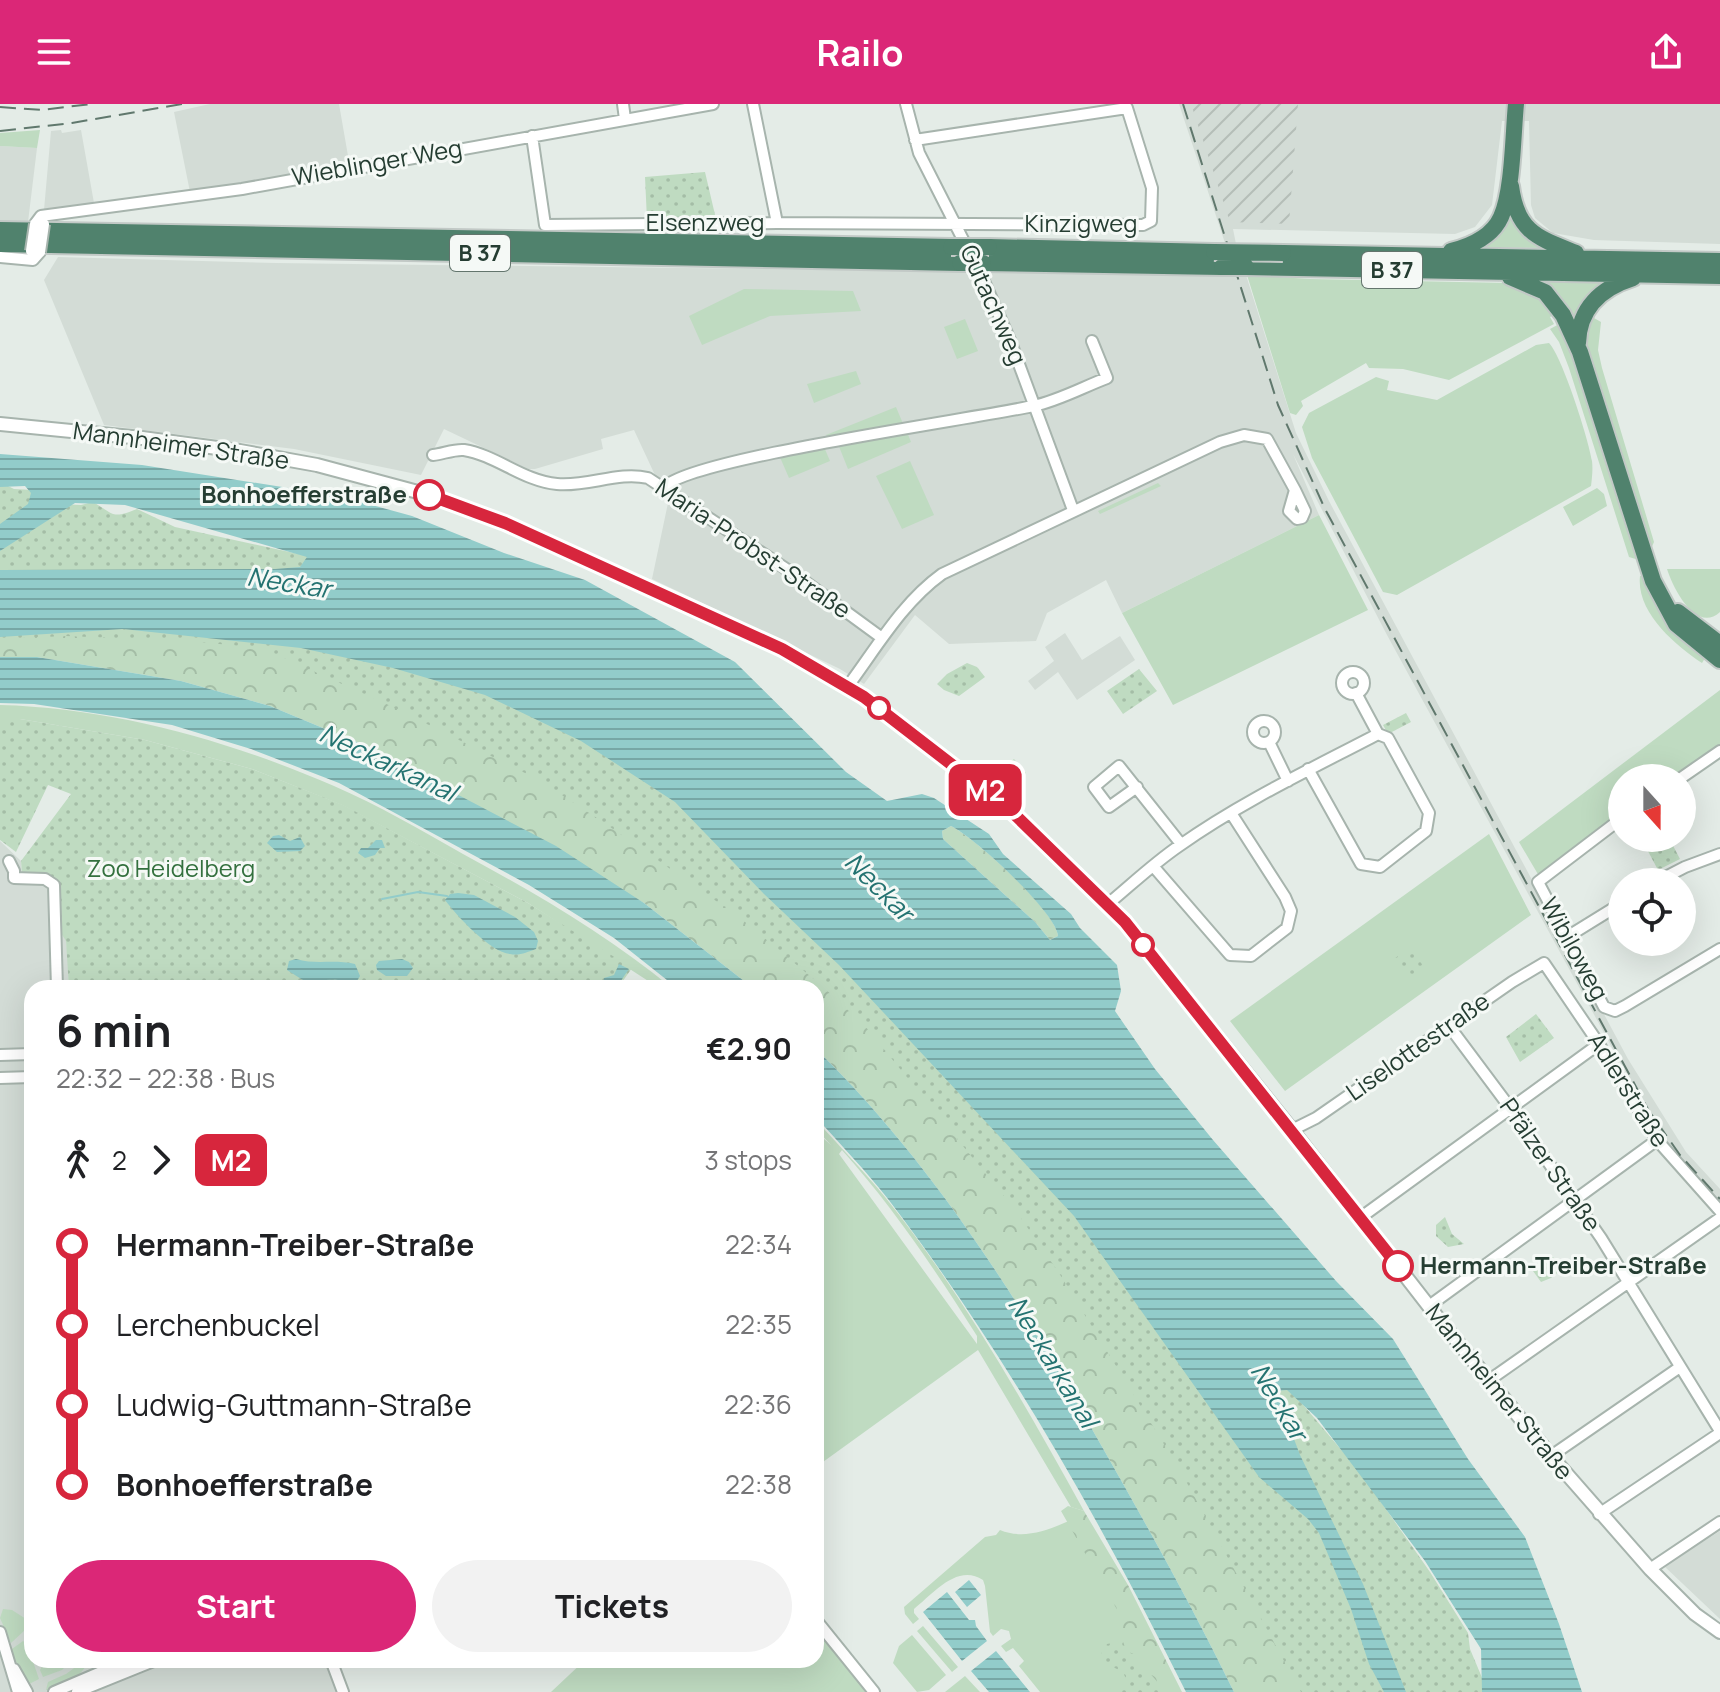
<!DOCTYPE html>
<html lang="en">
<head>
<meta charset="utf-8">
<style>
  body { margin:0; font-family:Manrope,sans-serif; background:#f2f2f2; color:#202124; height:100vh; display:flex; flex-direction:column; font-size:30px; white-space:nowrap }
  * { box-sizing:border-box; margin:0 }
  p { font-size:26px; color:#757577 }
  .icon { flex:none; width:44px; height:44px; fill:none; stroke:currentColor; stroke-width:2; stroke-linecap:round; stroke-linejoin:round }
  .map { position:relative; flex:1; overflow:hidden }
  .details { position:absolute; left:24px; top:876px; width:800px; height:688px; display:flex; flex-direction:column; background:#fff; border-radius:24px; box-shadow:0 8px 32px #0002 }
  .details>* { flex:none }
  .badge { padding:0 16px; border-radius:12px; font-size:28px; line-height:52px }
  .needle { width:52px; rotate:159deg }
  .buttons { position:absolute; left:1608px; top:660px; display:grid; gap:16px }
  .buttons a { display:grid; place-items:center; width:88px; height:88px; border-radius:50%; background:#fff; box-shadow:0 8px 32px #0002; font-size:40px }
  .map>.badge { position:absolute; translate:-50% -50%; box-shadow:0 0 0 4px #fff }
  .legs { display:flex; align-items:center; gap:12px; height:88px; padding:0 32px; font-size:26px }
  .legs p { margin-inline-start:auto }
  .summary { display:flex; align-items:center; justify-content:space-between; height:136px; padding:0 32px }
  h1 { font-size:44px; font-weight:700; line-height:60px }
  .button { display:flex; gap:16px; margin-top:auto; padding:16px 32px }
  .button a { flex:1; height:92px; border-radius:48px; background:#db2777; color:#fff; font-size:32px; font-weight:700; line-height:92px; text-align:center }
  .button a+a { background:#f2f2f2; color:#202124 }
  ul { padding:0 32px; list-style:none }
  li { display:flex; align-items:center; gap:28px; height:80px; font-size:30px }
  li i { display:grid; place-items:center; width:12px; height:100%; margin:0 10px; background:currentColor }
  li i::after { content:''; width:20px; height:20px; margin:-10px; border:6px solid; border-radius:50%; background:#fff }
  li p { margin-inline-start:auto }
  li:first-child i { background:linear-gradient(#0000 50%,currentColor 0) }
  li:last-child i { background:linear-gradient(currentColor 50%,#0000 0) }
  header { display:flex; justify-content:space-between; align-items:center; height:104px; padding:0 32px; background:#db2777; color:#fff; font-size:36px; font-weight:700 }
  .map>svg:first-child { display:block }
</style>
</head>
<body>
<header><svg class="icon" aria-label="menu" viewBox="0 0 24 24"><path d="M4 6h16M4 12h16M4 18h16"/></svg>Railo<svg class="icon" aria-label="share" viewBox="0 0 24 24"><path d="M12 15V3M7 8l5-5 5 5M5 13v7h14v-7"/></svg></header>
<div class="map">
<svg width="1720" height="1588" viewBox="0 0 1720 1588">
  <defs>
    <pattern id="industrial-furrows" width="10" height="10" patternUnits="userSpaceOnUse" patternTransform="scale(2)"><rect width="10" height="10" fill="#d3dcd6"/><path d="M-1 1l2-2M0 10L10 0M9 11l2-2" fill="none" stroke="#b5beb8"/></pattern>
    <pattern id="forest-crowns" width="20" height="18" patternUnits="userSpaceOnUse" patternTransform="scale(2)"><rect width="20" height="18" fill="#bfdbc1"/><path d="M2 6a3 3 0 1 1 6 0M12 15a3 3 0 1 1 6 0" fill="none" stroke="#a4bda6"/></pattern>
    <pattern id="park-dots" width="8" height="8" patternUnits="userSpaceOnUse" patternTransform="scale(2)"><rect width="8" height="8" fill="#bfdbc1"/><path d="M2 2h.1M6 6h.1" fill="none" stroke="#a4bda6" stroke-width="1.8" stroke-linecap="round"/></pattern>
    <pattern id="water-rules" width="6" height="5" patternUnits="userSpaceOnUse" patternTransform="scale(2)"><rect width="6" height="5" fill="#92ccca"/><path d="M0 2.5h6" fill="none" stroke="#77a7a5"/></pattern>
  </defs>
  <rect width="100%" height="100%" fill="#e4ece7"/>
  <path fill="#d3dcd6" d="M210,0H339L351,69L190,88L174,8Z
    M1179,0H1720V140L1594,136L1553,129L1535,114L1531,101L1529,17H1502L1492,101L1475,123L1455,130L1233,125L1236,140L1225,139Z
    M61,26L62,29L81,26L94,99L44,106L51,27Z
    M0,42L37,44L28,118H0Z
    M58,153L276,159L1246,171L1296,329L1329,397L1628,955L1686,1048L1720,1085V1099L1657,1026L1387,531L1293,350L1319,411L1122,509L1106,476L1047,509L1036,537L949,540L915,511L864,580L840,565L652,475L668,399L634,326L601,335L603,345L535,365H528L444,325L421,371L294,345L104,321L44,176Z
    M1065,529L1082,556L1120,532L1135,556L1077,596L1058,568L1035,586L1028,577L1054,557L1045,543Z
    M0,737L21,757L22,769L52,778L57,823L66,836L68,854L69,884H32V1556H326L338,1588H0Z
    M1720,1427V1515L1664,1462Z"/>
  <path fill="url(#industrial-furrows)" d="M1191,0H1298L1289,120L1230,118Z"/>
  <path fill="#bfdbc1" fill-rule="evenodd" d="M40,26L37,44L0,42V29Z
    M1510,101L1550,144L1477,143Z
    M1247,171L1310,175L1509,179L1533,187L1556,210L1550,213L1554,220L1449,276L1403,265L1369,264L1366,259L1301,297L1303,302L1296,311L1290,309Z
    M1536,177L1611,179L1578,221Z
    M744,185L853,187L861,207L770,212L702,241L689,212Z
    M1594,214L1601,218L1598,246L1602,264L1654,438L1650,447L1589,252L1586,238L1589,215Z
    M965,215L978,247L957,255L944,223Z
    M1561,219L1566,228L1639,456L1629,453L1569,264L1559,238L1550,225Z
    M1549,239C1562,252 1589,336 1592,357C1593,365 1592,374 1591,382L1397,491L1383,488L1312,354L1302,323L1309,309L1376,273L1389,277L1387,286L1437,296L1536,241Z
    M856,267L861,280L814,299L807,280Z
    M896,303L904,322L829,336L826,331Z
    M907,328L911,338L848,365L838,340Z
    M824,343L830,357L789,374L779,351Z
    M910,357L934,411L902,425L876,372Z
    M1158,379L1161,382L1100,410L1098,407Z
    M1597,384L1604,390L1607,402L1573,422L1563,403Z
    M1319,411L1368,506L1173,601L1122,509Z
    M1667,465H1720V508C1696,530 1673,484 1667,465Z
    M1644,471L1707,551L1702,559C1675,541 1636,508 1640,472Z
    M1720,586V644L1673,674H1622V708L1539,772L1519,738Z
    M0,601C114,604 230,637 334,682C378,701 421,726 463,750C537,790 607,831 672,884H659L528,799L342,701L252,665L145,636L20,615H0Z
    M1489,730L1531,811L1285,987L1230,917Z
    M816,1016C839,1042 864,1067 885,1093C963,1190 1024,1299 1084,1407L1071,1403L978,1246L816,1363V1028L831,1041L816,1025ZM842,1046C893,1103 936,1167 977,1232V1240L839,1050Z
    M1078,1413L1173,1588H1040L1019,1562L1024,1557L1013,1544L1006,1548L1001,1542L1011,1535L1009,1527L1001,1525L993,1532L990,1528L985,1482L983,1476C957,1459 933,1490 914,1505V1509L919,1515L913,1520L905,1510L904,1503L985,1433L996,1431L1000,1426C1026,1437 1053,1424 1078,1413Z
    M3,1505L12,1506L26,1515L25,1526L11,1539L0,1514Z
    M923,1522L958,1563L952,1568L917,1527Z
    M816,1526L867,1588H551L585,1556H816Z
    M912,1531L946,1571L929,1586L917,1588L893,1559L899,1542Z
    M23,1537L27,1540L39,1575L27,1581L12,1549V1545Z
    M46,1556H69L70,1558L62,1566L43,1573L40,1566Z
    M85,1556H96L92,1561L88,1557C84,1571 62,1585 46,1586L48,1578L66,1570Z
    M965,1572L980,1588H945Z"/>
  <path fill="url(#forest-crowns)" d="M44,531L205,532L393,564L839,861L1384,1588H1234C1194,1506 1150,1427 1105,1348C1024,1204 935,1061 816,945V884H753L644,799L359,639L270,602L181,577L37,553H0V533Z
    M951,722C974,733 1056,807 1058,832L1050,836L1035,818L943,735L942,727Z
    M1068,1402L1084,1407L1128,1481L1182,1588H1163C1158,1575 1146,1567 1138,1556C1133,1547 1132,1541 1123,1534L1111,1535V1516L1119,1509L1061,1407Z"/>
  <path fill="url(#park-dots)" d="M705,68L716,115L647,116L645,73Z
    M0,378L14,385L33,386L34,399L81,401L93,398C115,411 112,415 137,405L175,423L308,452L578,568L1294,1290L1360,1368L1430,1468L1468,1529L1470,1545L1488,1588H1301L1181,1368L1059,1169L1016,1107L865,922L822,882L739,813L603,718L537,675L393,603L262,544L188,537L66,532L0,535Z
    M967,559L977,563L985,573L959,592L944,586L937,580L947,570Z
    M1139,565L1157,587L1123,610L1107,587Z
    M1406,609L1411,618L1388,630L1383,621Z
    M0,615H20L145,636L252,665L343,701L528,799L632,864L618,884H69L66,837L57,823L55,782L45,775L22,769L21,757L71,690L48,681L16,748L0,736Z
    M1014,655L1026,669L1011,681L999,667Z
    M1641,734H1669L1680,755L1658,766Z
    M1410,843L1426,866L1411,877L1394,855Z
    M1536,910L1554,934L1520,958L1506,933Z
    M1445,1113L1452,1130L1464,1140L1448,1143L1436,1132V1121Z
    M1553,1153L1562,1165L1551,1174L1541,1178L1533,1167Z
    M1123,1537L1126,1547L1134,1550C1139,1567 1150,1573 1160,1588H1120L1126,1575L1123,1568L1105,1559L1101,1550L1107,1540Z"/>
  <path fill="url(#water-rules)" fill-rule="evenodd" d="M0,350L142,361L339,392L412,412L504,449L585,476L735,558L846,668L887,697L922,690L934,694L989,730L1003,750L1071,810L1080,824L1117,861L1121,887L1115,907L1155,965L1213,1036L1336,1177L1393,1235L1468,1355L1525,1433L1559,1520L1582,1588H1482L1481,1545L1425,1457L1317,1314L1287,1286L1276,1287L1300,1351L1363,1480L1406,1588H1384L1369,1560L1351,1505L1319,1429L1308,1415L1259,1373L1074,1112L839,861L764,790L675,698L581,637L485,591L393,564L301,544L123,525L0,533V466L275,465L300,463L307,453L125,401L75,399L0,447V420L28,400L31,389L25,382L0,383ZM951,722C973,732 1057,809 1058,832L1050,836L1035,818L943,735L942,727Z
    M0,553H37L181,577L270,602L359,639L556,742L644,799L753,884H677L614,834L529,781L339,679L251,645L172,621L34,600L0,599Z
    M279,731L290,737L300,733L305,742L300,747L277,748L267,739L273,732Z
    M376,736H382L385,744H380L375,751L365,754L358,749L361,744H368Z
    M458,789L474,791L515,813L534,828L538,837L536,845C527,848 520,852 510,850C490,848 457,812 445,796L450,790Z
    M296,855C316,861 334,855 355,860L360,872L357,877L351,880C347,879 343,876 338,876C328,875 317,877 306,878L287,866L289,857Z
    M402,855L409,858L413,864L407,872H386L377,866L376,861L379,857Z
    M619,860L629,865L618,881H603L604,874L614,871Z
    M816,945C935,1061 1024,1204 1105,1348C1150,1427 1194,1506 1234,1588H1186C1100,1416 1005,1248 888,1095C866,1067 840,1040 816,1013Z
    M969,1476L981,1491L967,1503L955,1488Z
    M947,1488L969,1516H975L976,1522L987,1537L962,1557L923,1508Z
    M996,1547L1030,1588H989L971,1567Z"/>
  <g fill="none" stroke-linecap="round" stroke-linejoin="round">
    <path stroke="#92ccca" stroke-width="2" d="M382,795L418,788L447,792"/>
    <defs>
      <path id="minor" d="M623,0L625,15
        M753,0L777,119
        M906,0L919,49L984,177L1010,236L1073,406
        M532,32L545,121L777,119L1143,121L1151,117L1152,84L1127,4L915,36
        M35,120L41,112L242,85L713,0
        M0,153L33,156L40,148
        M433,351C443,350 454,345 464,346C496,351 523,377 557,380C588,383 618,367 648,374L800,474L882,534
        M665,383C686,355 980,314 1033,302C1058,297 1083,283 1107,274L1092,237
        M1342 579a11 11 0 1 1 22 0a11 11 0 1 1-22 0Z
        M848,582C877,543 902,499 942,470L1220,338L1244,331L1267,335L1295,386L1289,407L1297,415L1302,414L1305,407L1295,386
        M1356,589L1378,630
        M1253 628a11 11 0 1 1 22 0a11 11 0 1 1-22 0Z
        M1269,638L1288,677
        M1308,665L1361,760L1380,763L1426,727L1429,709L1388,634L1378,630
        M1681,674L1720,647
        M1137,683L1109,703L1094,683L1119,662L1181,740
        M1622,714L1538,778L1604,903L1615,907L1625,902L1720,845
        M9,757L14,767V774L45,775L54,781L57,884
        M1153,762L1230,851L1251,852L1287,824L1291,807L1285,793L1231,709
        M1656,778L1685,763L1720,750
        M1108,800C1131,781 1154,759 1179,742C1241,698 1311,665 1378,630
        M1567,833L1622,799
        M1449,922L1511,1005L1601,1134L1720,1327
        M0,951L32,950
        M0,974L32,973
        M1292,1026L1316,1014L1512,878L1544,859L1599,940L1657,1036L1720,1107
        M1360,1114L1599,940
        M1429,1202L1657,1036
        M1488,1277L1720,1114
        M1551,1352L1680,1263
        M1599,1410L1720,1329
        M1650,1465L1720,1418
        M816,1516L874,1588
        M0,1528L18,1588
        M331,1556L343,1588
        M14,1565L27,1588
        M54,1588L129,1556
        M77,1588L156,1556"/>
      <path id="tertiary" d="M0,320L142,334L240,347L317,361L429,391L505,419L782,545L864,593L1008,704L1125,818L1292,1026L1438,1214L1551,1352L1650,1465L1695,1510L1720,1528"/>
      <path id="trunk" d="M1511,82C1517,129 1539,134 1576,149
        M0,126L951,143
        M0,140L960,159
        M989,143L1214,148
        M1451,147C1471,142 1492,133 1501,113C1513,87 1513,29 1516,0
        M1283,149L1720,157
        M983,159L1222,163
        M1246,163L1720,172
        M1510,173L1545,188L1563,211L1580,248L1653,477L1676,520L1720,556
        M1578,239C1579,204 1601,184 1633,174
        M1678,508L1720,540"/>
    </defs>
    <use href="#minor" stroke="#a7b4ad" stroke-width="14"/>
    <use href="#tertiary" stroke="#a7b4ad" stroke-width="16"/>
    <use href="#trunk" stroke="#c2c9c6" stroke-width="20"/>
    <use href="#minor" stroke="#fff" stroke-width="10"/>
    <use href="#tertiary" stroke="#fff" stroke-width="12"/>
    <use href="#trunk" stroke="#50826d" stroke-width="16"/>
    <path stroke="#60786d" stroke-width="2" stroke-dasharray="16 8" stroke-linecap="butt" d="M1183,0L1278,301L1325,405L1649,1007L1680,1051L1720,1095
      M0,3L42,6L91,0
      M0,27L72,19L182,0"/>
    <defs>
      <path id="minor-bridge" d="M31,147L35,120
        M40,148L44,120"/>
      <path id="trunk-bridge" d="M951,143H989
        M1214,148L1283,149
        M960,159H983
        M1222,163H1246"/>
    </defs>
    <use href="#minor-bridge" stroke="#a7b4ad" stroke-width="14" stroke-linecap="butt"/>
    <use href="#trunk-bridge" stroke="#c2c9c6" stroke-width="20" stroke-linecap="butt"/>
    <use href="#minor-bridge" stroke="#fff" stroke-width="10"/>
    <use href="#trunk-bridge" stroke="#50826d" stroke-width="16"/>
  </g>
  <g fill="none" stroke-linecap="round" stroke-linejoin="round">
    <defs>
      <path id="line-1" d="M429,391L505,419L782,545L864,593L1008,704L1125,818L1398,1162"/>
    </defs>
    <use href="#line-1" stroke="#fff" stroke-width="18"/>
    <use href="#line-1" stroke="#d7263d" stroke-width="12"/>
  </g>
  <g fill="#fff" stroke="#d7263d" stroke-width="4">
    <circle cx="429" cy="391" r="14"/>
    <circle cx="879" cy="604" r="10"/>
    <circle cx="1143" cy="841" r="10"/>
    <circle cx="1398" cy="1162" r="14"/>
  </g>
  <g text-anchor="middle" stroke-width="6" stroke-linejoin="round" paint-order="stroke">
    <g fill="#f5f9f6" stroke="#63756d" stroke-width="2">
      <rect x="450" y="131" width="60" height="36" rx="6"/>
      <rect x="1362" y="148" width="60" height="36" rx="6"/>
    </g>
    <g font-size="22" font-weight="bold" fill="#253d32">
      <text x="480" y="157">B 37</text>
      <text x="1392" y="174">B 37</text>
    </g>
    <g font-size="24" fill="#253d32" stroke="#f5f9f6">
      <text transform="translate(377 59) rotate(-10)" y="8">Wieblinger Weg</text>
      <text x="705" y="127">Elsenzweg</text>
      <text x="1081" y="128">Kinzigweg</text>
      <text transform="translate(993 201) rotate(66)" y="8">Gutachweg</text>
      <text transform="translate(181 342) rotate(8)" y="8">Mannheimer Straße</text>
      <text transform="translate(753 445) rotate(34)" y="8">Maria-Probst-Straße</text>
      <text transform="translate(1574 845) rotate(61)" y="8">Wibiloweg</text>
      <text transform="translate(1418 943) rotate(-35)" y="8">Liselottestraße</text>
      <text transform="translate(1628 986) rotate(58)" y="8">Adlerstraße</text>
      <text transform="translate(1550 1061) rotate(55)" y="8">Pfälzer Straße</text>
      <text transform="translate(1499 1288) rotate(51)" y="8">Mannheimer Straße</text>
    </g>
    <g font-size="24" font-weight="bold" fill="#253d32" stroke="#f5f9f6" text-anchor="end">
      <text x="407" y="399">Bonhoefferstraße</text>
      <text x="1420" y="1170" text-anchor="start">Hermann-Treiber-Straße</text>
    </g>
    <g font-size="24" fill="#33703e" stroke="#f5f9f6">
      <text x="171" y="773">Zoo Heidelberg</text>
    </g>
    <g font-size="26" font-style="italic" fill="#247371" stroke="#f5f9f6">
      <text transform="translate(289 479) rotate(9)" y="9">Neckar</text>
      <text transform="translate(388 659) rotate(25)" y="9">Neckarkanal</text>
      <text transform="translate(879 783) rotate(45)" y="9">Neckar</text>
      <text transform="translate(1053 1258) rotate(59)" y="9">Neckarkanal</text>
      <text transform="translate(1279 1298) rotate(59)" y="9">Neckar</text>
    </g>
  </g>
</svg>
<div class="buttons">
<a><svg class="needle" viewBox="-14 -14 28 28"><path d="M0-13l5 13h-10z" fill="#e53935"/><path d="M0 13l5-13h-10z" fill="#757577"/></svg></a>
<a><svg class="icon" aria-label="locate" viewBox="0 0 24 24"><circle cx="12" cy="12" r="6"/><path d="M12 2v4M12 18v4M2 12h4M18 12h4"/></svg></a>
</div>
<b class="badge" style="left:985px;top:686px;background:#d7263d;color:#fff">M2</b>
<section class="details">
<div class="summary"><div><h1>6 min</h1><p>22:32 – 22:38 · Bus</p></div><b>€2.90</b></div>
<div class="legs"><svg class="icon" aria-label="walk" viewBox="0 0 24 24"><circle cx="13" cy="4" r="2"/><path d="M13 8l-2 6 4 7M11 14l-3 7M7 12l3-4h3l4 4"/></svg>2<svg class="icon" aria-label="forward" viewBox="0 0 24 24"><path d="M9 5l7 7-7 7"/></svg><b class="badge" style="background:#d7263d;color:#fff">M2</b><p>3 stops</p></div>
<ul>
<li><i style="color:#d7263d"></i><b>Hermann-Treiber-Straße</b><p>22:34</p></li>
<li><i style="color:#d7263d"></i><span>Lerchenbuckel</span><p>22:35</p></li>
<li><i style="color:#d7263d"></i><span>Ludwig-Guttmann-Straße</span><p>22:36</p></li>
<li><i style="color:#d7263d"></i><b>Bonhoefferstraße</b><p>22:38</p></li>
</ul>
<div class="button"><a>Start</a><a>Tickets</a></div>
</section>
</div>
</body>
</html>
